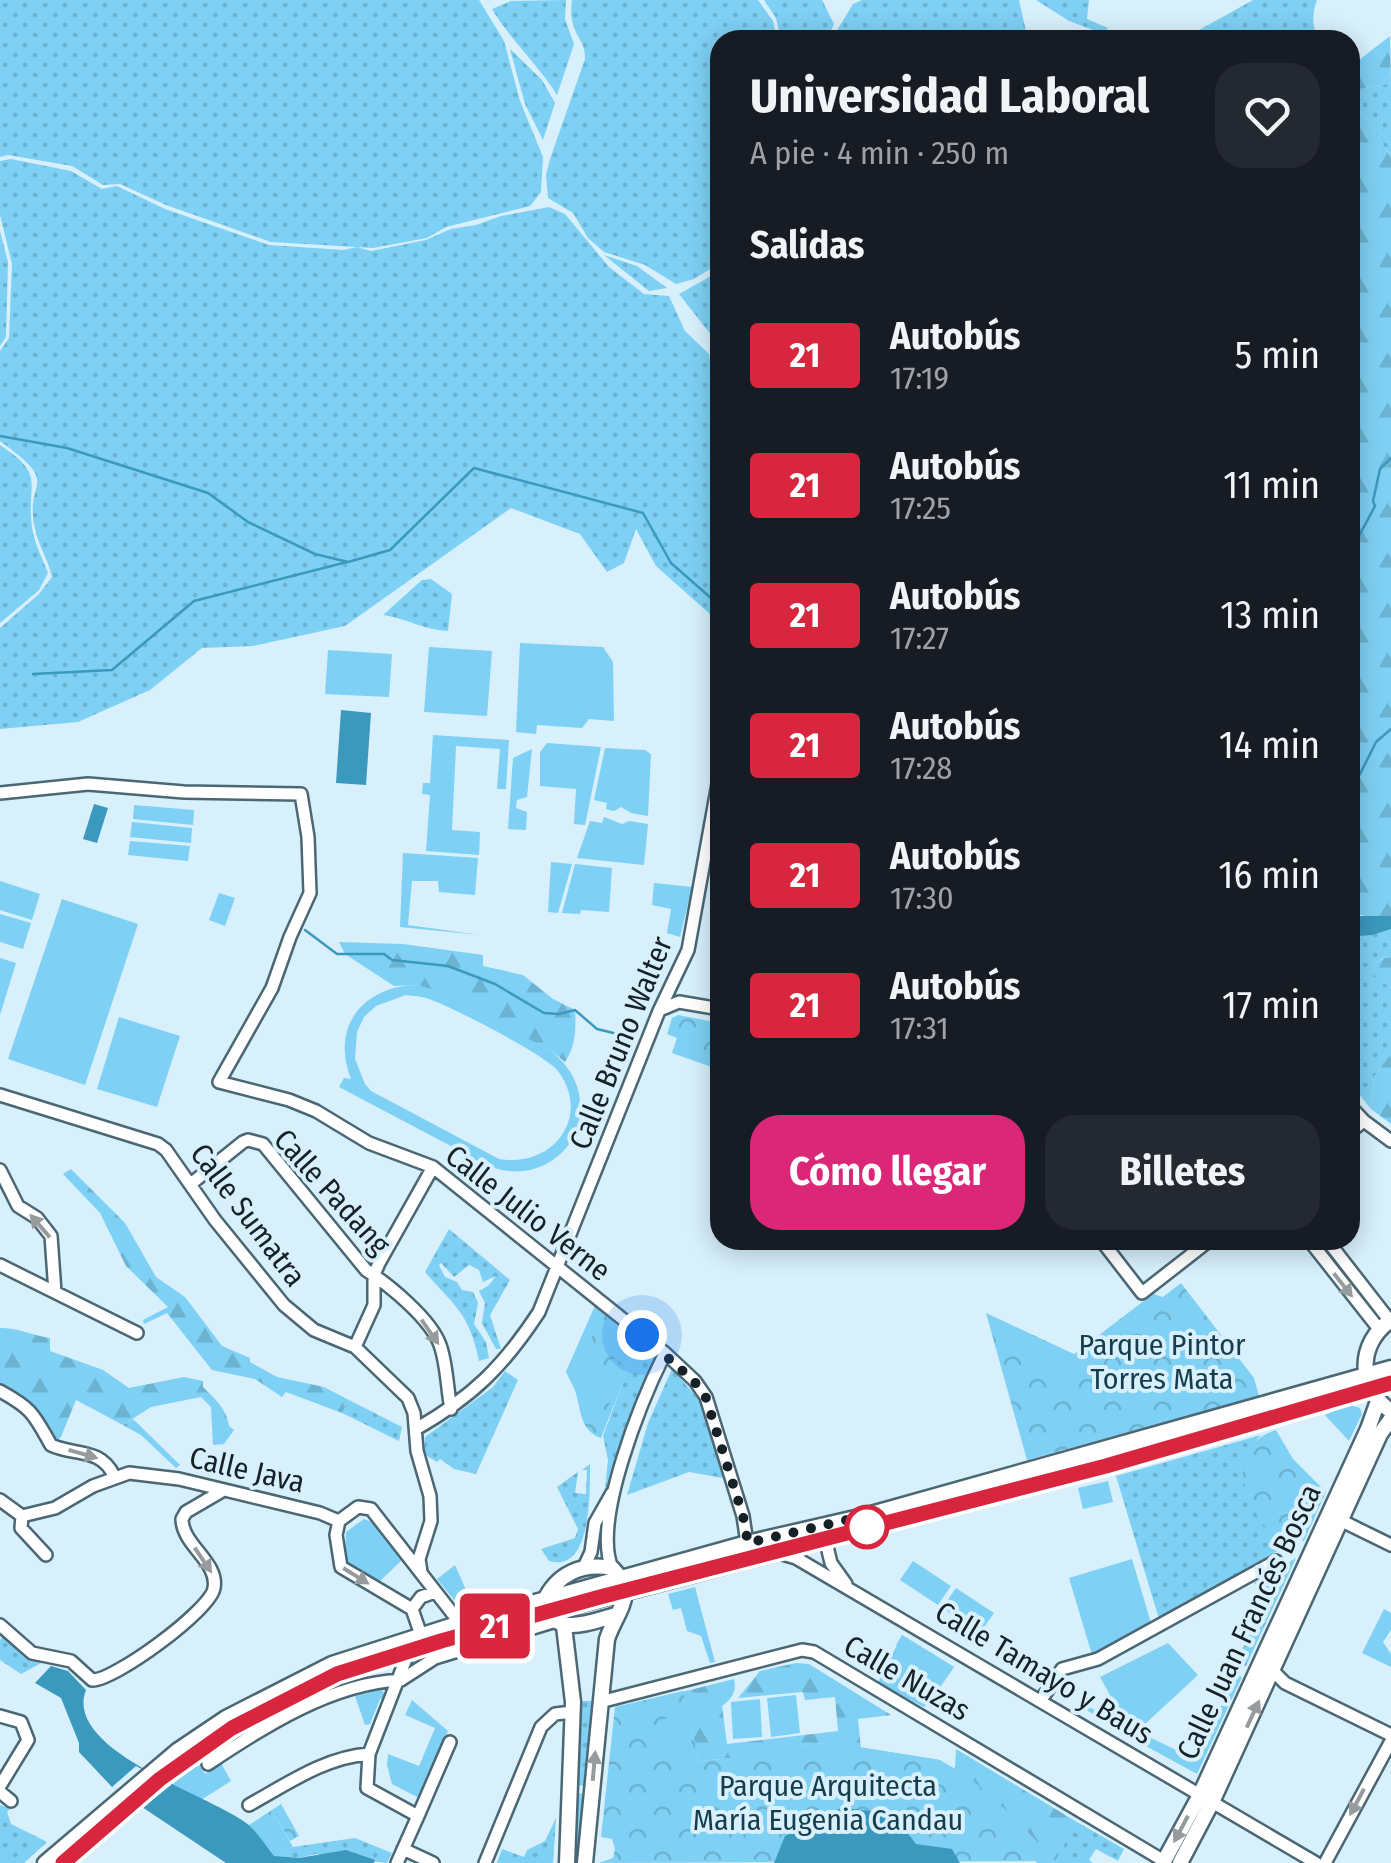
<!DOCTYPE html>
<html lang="es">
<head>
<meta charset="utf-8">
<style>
  body { margin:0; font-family:"Fira Sans Condensed",sans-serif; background:#242831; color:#f1f3f6; height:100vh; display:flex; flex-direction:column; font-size:38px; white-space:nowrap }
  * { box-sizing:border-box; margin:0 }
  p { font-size:32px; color:#9ea1a6 }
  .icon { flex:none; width:55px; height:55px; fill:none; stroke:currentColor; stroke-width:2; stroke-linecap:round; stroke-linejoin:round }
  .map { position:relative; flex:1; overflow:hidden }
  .panel { position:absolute; left:710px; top:30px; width:650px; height:1220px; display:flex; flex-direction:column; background:#171b24; border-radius:30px; box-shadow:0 5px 25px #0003 }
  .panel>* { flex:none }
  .badge { padding:0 20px; border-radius:8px; font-size:35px; line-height:65px }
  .you { position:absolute; width:50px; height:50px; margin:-25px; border:8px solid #fff; border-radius:50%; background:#1a73e8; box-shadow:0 0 0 15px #1a73e833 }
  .map>.badge { position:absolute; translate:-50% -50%; box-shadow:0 0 0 5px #fff }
  h2 { padding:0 40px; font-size:38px; line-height:90px }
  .round { display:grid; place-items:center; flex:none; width:105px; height:105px; border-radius:30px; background:#242831 }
  .summary { display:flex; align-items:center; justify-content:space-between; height:170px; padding:0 40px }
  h1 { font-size:48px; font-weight:700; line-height:75px }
  .action { display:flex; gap:20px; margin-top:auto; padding:20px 40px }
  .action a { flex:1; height:115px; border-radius:30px; background:#db2777; color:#fff; font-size:40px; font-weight:700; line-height:115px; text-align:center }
  .action a+a { background:#242831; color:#f1f3f6 }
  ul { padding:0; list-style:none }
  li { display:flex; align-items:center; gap:30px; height:130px; padding:0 40px }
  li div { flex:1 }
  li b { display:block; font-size:38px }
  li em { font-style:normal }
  li .badge { min-width:110px; font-weight:700; text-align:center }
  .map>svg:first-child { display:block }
</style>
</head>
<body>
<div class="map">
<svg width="1391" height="1863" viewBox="0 0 1391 1863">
  <defs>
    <pattern id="grass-dots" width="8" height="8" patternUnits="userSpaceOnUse" patternTransform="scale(2.5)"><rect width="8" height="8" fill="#7ed0f4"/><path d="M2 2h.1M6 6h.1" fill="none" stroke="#6cb2d1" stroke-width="1.8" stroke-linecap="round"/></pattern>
    <pattern id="forest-firs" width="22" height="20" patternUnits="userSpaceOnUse" patternTransform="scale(2.5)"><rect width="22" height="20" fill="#7ed0f4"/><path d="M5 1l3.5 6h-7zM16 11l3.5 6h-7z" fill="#6cb2d1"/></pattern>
    <pattern id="park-crowns" width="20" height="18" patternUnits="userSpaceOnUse" patternTransform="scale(2.5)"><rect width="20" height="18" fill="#7ed0f4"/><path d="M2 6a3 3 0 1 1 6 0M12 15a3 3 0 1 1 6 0" fill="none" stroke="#6cb2d1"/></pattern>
  </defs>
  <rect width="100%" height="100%" fill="#d7f0fc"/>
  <path fill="url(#grass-dots)" d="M0,0H479L504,41L520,101L543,157L541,192L530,206L446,227L427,238L373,248L271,242L166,205L120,184L103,185L72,166L8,155L0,157Z
    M566,0L565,19L574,44L557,95C538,64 511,41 492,9L511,1Z
    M572,0H758L773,21L777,40H720V263L694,279L676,284L645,265L604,252L588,238L573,213L548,198L546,175L550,159L585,59C586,36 567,35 572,0Z
    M764,0H822L834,24L827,40H781L776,18Z
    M862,0H1019L1028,40H831L853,4Z
    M1036,0H1089L1087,19L1108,28L1104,34L1069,21Z
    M1253,0H1317C1312,13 1311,28 1320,39L1181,40Z
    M510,49L542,80L555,103L543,140L525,104Z
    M1391,83V157L1361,111L1350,101V91Z
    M11,159L71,171L102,189L117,186L165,209L269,245L344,250L357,247L371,251L426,240L451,229L476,225L501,216L549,207L565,214L609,267L644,294L669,296L685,331L709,354L712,369L720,380V623L656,566L636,529L624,563L607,572L580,534L511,508L345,626L253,646L202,648L150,690L78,722L0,729V628L39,594L52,577C49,562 40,548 36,533C21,476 66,489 0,441V351L9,338L12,264L0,215V161Z
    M0,231L8,262L6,337L0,346Z
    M604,255L637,266L667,288L649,291Z
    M720,271L716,283L715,340L679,294Z
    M0,445C47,476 26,481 32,527C34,542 42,558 48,573L39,590L0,623Z
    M431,579L452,594L448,631C421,629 408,619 383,615L422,580Z
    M1391,929V957L1383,958L1367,969L1391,988V1053L1374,1077L1371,1109L1350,1083V932L1358,936Z
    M449,1229L510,1280L490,1315L501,1349H496L482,1323L485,1303L479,1291L488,1286L496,1276L483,1282L479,1270L469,1265L454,1277L441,1263L439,1265L445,1277L457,1282L462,1290L473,1292L478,1303L474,1324L486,1342L489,1358L479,1361C469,1312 455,1307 425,1272Z
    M642,1348L655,1357L604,1499L608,1460L603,1436L628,1369Z
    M672,1369L701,1402L723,1478L689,1472L627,1495L648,1423Z
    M505,1371L518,1380L476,1474L454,1469L440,1459L437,1462L424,1454L425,1437L493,1387Z
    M349,1400L402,1427L399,1441L342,1413Z
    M133,1419L180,1465L176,1468L141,1435L123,1425Z
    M1261,1435C1224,1473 1253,1517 1286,1546L1159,1619L1116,1476Z
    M590,1464C590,1491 592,1574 549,1561L541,1549L575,1538L578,1529L557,1487L578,1472L575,1493L586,1494L587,1470H582Z
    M1296,1558L1246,1666L1235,1664L1269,1594L1254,1583Z
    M4,1635L31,1659L43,1662L21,1674L0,1660V1640Z
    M578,1701H596L587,1786L574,1785Z
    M574,1793L586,1794L580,1863H572Z
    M0,1805L10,1809L7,1812L11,1824L47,1842L24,1863H0Z
    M556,1818L553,1863H497L502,1849L524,1857L527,1850L545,1841Z
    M1077,1822L1124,1849L1118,1861L1096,1849L1089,1860L1093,1863H1053Z
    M355,1838L392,1853L387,1863L316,1854L299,1858L274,1857L293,1847Z"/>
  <path fill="url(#forest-firs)" d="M1390,36L1391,83L1350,91V67Z
    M1350,101L1361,111L1391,157V916C1376,918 1363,918 1350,910Z
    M339,942L403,944L483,955V966L523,975L553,999L575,1010C576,1028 576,1046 565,1062L550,1050L417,985L394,986L345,954Z
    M1391,957V988L1366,969L1384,958Z
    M1391,1053V1124L1371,1109L1374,1077Z
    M71,1169L125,1223L156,1277L185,1297L222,1346L250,1358V1362L277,1377L324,1387L349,1400L342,1413L286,1392L282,1397L255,1379L212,1370L167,1313L144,1324L143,1320L168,1307L126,1266L100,1213L63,1174Z
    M0,1328C19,1328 31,1335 50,1338V1351L103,1370L129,1388L184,1377L203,1381V1387C214,1398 227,1409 229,1426L234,1430L224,1444L213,1445L211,1407L201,1397L151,1407L123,1425L76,1400L61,1437L54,1443C42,1409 33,1402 0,1388Z
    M796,1663L809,1664L891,1715L858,1719L861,1749L833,1743L760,1747L732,1758L699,1761L687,1710L646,1701L734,1679C737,1691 732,1699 722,1706L727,1744L838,1731L835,1697L805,1700L803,1692L738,1698L760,1671Z
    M956,1749L1077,1822L1055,1861L1008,1812L955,1769Z"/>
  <path fill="url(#park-crowns)" d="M678,1015L720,1023V1070L672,1053L677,1038L667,1034L672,1018Z
    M1181,1283L1254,1378L1259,1396L1027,1460L986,1313L1074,1354L1153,1294L1163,1297Z
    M595,1306L642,1348L628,1369L601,1438C573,1428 585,1398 566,1372Z
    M1276,1430L1293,1459L1326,1492L1304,1541L1298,1539L1293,1551C1253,1528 1212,1450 1276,1430Z
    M902,1635L954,1667L924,1707L878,1683Z
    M683,1691L699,1761L732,1758L759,1747L833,1743L940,1760L969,1777L1008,1812L1055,1861L599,1863L613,1858L615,1849L612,1839L601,1837L615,1707Z
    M281,1804L299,1836L290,1841L276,1817L258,1828L274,1857L249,1825Z"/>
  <path fill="#7ed0f4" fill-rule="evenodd" d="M520,643L603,647L613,662L614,721L589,719L582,728L537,725L536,734L516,732Z
    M429,647L492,651L487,716L424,712Z
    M328,650L392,654L389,697L325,694Z
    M433,735L509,740L506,789H497L500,749L456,746L452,830L480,832L479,855L426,851L430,795L422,794L423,783H430Z
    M547,743L601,747L585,825L574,824L576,789L540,786V752Z
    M605,748L645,750L651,754L648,816L631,813L621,807L614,811L606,809L607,803L594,800Z
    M532,749L527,797L517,800L516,808L527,812L526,830L508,829L513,758Z
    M134,805L194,810L193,825L133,819Z
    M604,817L622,824L629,821L648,824L644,865L577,858L590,821L602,823Z
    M132,822L192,828L191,843L130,837Z
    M130,841L190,846L188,861L128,855Z
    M403,853L478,858L475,895L439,892L438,881H412L408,925L480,935L400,927Z
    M551,862L572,864L558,913L548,912Z
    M575,864L612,868L609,912L581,910L580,914L562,913Z
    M0,881L40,894L32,920L0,910Z
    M654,883L692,887L680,937L667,933L671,909L652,905Z
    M219,893L235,898L225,926L209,920Z
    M62,899L138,924L85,1085L8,1059Z
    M0,914L31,923L23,949L0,942Z
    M0,958L16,963L0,1015Z
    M417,985L435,990L550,1050C571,1067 583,1088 580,1116C576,1153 538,1178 502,1170C483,1166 464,1153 447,1144C411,1125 375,1106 339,1087L344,1078L351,1079C330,1026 364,986 417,985ZM406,995C414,996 421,996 429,999C452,1007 546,1055 558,1071C592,1117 553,1168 499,1159L371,1091L365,1084L355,1059L357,1032L364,1017L376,1006Z
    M119,1017L180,1036L157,1107L97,1089Z
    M595,1306L603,1314L588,1345L603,1358L599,1382L590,1396L580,1400L566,1372Z
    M615,1325L642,1348L635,1362H619L609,1352Z
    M1027,1333L1078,1358L1063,1389L1043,1380L1048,1368L1017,1353Z
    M612,1365L627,1373L614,1405L596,1398Z
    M1350,1405L1360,1408L1362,1414L1349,1441L1325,1415Z
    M1108,1481L1113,1502L1083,1509L1078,1488Z
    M364,1519L372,1522L403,1559L378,1583L345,1563L346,1532Z
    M1132,1559L1151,1623L1092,1655L1069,1578Z
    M913,1561L951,1586L938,1605L900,1580Z
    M455,1565L474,1608L463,1611L437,1579Z
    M695,1587L715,1662L710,1663L701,1636L687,1631L681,1608L673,1610L668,1594Z
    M956,1588L994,1613L980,1633L942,1608Z
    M1384,1609L1391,1613V1630L1383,1642L1391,1654V1667L1362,1653Z
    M902,1635L954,1667L939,1689L930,1682L929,1668L914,1665L907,1652L896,1645Z
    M1168,1643L1198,1675L1144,1725L1117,1708L1100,1677Z
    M897,1650L904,1654L909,1666L903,1673L905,1668L897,1664L891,1675L896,1678L890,1689L878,1683Z
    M1237,1674L1242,1677L1197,1774L1144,1745L1149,1737L1195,1759Z
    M900,1683L913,1693L928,1686L938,1691L924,1707L895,1691Z
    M381,1689L387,1697L380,1699L370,1724L365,1725L355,1696Z
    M796,1695L800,1733L771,1737L767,1698Z
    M760,1699L762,1737L733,1739L731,1702Z
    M412,1700L448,1731L419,1798L392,1784L387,1765L388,1754L419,1766L435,1728L405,1715Z
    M1087,1706L1147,1736L1143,1742L1088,1711L1085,1709Z
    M685,1714L695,1756L668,1763L658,1720Z
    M833,1743L940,1760L946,1764L948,1771L924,1763L834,1748L759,1753L732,1758L759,1747Z
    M221,1763L231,1781L201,1800L171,1785L198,1764L205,1774Z
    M955,1769L1008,1812L1055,1861L1053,1863H1037L1031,1853L964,1787Z
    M276,1817L293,1847L274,1857L257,1828Z"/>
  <path fill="#3b99be" d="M341,710L371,713L366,785L336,783Z
    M94,804L108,808L97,843L83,839Z
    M1350,910L1360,916H1391V929L1372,935L1358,936L1350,932Z
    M51,1666L68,1671L86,1690C62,1752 217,1797 250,1826C259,1835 267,1847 274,1856L299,1858L346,1850L375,1860L374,1863H226L112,1787L79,1752V1743L61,1698L35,1683Z
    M841,1808C881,1812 891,1810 916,1844L952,1849L960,1863H774L785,1836Z"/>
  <path fill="#d7f0fc" d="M136,1766L171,1785L142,1808L112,1787Z"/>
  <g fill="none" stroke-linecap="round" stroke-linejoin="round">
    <path stroke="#3b99be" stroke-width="2.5" d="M0,436L67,448L208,493L248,522L315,554L348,562L390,550L474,468L643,513L671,563L720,606
      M1350,542L1359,536L1375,506L1373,501L1380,469L1391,458
      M33,674L112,670L194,601L347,562
      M1350,794L1376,742L1391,729
      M1350,880L1353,913
      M305,930L337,954H384L392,960L448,966L495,984L544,1013L559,1014L575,1010L597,1029L634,1038"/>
    <defs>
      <path id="minor" d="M0,793L88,784L184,792L301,794L308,837L310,893L290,937L272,988L219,1082L289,1100L316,1111L369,1143L433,1167L665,1353L695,1381L706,1397L743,1516L747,1543
        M662,1009L679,1002L720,1009
        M0,1095L158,1144L166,1150L215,1220L284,1305L314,1330L355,1347L408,1398L414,1413L417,1451L430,1496L431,1521L419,1559L421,1572
        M1350,1106L1364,1121L1391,1141
        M1350,1132L1364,1121
        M0,1170L18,1206L37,1218L51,1236L55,1292
        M192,1183L243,1142L248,1140L263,1144L366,1270C388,1284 431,1319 440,1345C447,1364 447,1389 451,1409
        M1101,1240L1142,1293L1210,1240
        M1309,1240L1379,1329
        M1327,1240L1390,1321
        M0,1265L137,1333
        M355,1347L374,1305V1275L379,1263L433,1167
        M0,1391C33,1409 34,1415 51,1445C74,1456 101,1447 114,1476
        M416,1429C472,1397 503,1367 539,1312L659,1011L688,950L720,773
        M0,1500L22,1516L55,1508L93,1486L129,1473L179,1479L320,1513L339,1521
        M22,1516L21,1528L46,1555
        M339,1521L358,1507L371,1509L460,1623
        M339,1521L336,1535L341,1567L412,1609
        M1342,1521L1391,1545
        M825,1538L831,1563L846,1584
        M779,1553L796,1558L1316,1863
        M584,1567L591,1552L595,1523L612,1493
        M612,1568C592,1520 642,1399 665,1353
        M412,1609L421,1597L435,1592
        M0,1625L32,1653L71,1661L92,1680C114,1681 211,1610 214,1588C219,1562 182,1545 182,1519L186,1512L222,1491
        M1273,1671L1285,1683L1391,1735
        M401,1680L435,1658L556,1621
        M1041,1700L1062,1669L1098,1659L1276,1561
        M600,1702L802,1650L814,1652L1164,1861
        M0,1716L21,1722L28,1740L0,1786
        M208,1764C263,1727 332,1683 401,1680
        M0,1792L11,1801
        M249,1805C287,1784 325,1757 369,1754
        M418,1816L450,1742
        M403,1849L433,1863
        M397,1863L418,1816L367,1788L369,1754L409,1651L421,1635L412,1609
        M485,1863L541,1727L555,1714L573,1712
        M1325,1863L1391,1741"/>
      <path id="major" d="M1391,1320C1357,1343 1357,1389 1391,1411
        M564,1626L573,1702L567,1863
        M45,1863L177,1751L226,1718L332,1664L460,1623L747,1543L864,1516L1391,1368
        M63,1863L161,1779L231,1728L337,1674L463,1635L1106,1466L1391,1383
        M585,1863L607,1639C617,1610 638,1594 612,1568C583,1562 556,1574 544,1602C555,1639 589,1622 616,1615
        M1163,1863L1200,1795L1368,1429L1378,1401
        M1180,1863L1212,1802L1380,1434L1391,1419"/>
    </defs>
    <use href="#minor" stroke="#4b6774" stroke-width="16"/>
    <use href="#major" stroke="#4b6774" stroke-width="19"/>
    <use href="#minor" stroke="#fff" stroke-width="11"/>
    <use href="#major" stroke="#fff" stroke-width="14"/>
  </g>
  <defs><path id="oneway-solid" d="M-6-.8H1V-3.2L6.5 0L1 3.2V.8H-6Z" transform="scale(2.5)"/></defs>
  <g fill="#969b9e">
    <use href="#oneway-solid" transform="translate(40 1226) rotate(-131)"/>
    <use href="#oneway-solid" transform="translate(1343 1285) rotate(52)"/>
    <use href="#oneway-solid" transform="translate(430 1332) rotate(55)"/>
    <use href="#oneway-solid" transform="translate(83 1454) rotate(16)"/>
    <use href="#oneway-solid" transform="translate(203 1560) rotate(56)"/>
    <use href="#oneway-solid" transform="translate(356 1576) rotate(32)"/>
    <use href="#oneway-solid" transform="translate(1253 1714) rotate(-65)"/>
    <use href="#oneway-solid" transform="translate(594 1766) rotate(-85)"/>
    <use href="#oneway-solid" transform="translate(1357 1802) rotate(118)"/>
    <use href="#oneway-solid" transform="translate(1181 1829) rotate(118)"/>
  </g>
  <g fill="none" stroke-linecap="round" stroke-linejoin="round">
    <defs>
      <path id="line" d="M63,1863L160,1779L232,1728L337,1674L441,1641L600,1597L1106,1466L1391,1383"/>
    </defs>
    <use href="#line" stroke="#fff" stroke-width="22"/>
    <use href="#line" stroke="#d7263d" stroke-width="15"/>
    <path stroke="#162127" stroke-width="10" stroke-dasharray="0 18" d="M642,1335L694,1381L706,1398L743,1516L748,1543L864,1516L867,1527"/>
  </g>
  <circle fill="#fff" stroke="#d7263d" stroke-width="5" cx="867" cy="1527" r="20"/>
  <g text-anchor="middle" stroke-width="8" stroke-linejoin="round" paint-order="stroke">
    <g font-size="30" fill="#162127" stroke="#d7f0fc">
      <text transform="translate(621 1043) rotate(-68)" y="10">Calle Bruno Walter</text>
      <text transform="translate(332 1192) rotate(48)" y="10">Calle Padang</text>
      <text transform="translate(528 1213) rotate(38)" y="10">Calle Julio Verne</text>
      <text transform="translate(248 1215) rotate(53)" y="10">Calle Sumatra</text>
      <text transform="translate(247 1470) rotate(13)" y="10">Calle Java</text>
      <text transform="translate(1249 1622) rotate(-65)" y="10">Calle Juan Francés Bosca</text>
      <text transform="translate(1044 1673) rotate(31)" y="10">Calle Tamayo y Baus</text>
      <text transform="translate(907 1678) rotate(30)" y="10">Calle Nuzas</text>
    </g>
    <g font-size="30" fill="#153d4e" stroke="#d7f0fc">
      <text x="1162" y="1355">Parque Pintor<tspan x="1162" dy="34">Torres Mata</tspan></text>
      <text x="828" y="1796">Parque Arquitecta<tspan x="828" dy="34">María Eugenia Candau</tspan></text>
    </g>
  </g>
</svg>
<div class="you" style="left:642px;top:1335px"></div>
<b class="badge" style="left:495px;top:1626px;background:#d7263d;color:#fff">21</b>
<section class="panel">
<div class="summary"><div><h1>Universidad Laboral</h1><p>A pie · 4 min · 250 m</p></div><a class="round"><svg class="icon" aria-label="heart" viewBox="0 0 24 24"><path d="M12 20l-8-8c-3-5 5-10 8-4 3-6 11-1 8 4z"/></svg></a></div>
<h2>Salidas</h2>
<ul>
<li><span class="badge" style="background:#d7263d;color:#fff">21</span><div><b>Autobús</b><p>17:19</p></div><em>5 min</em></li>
<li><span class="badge" style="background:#d7263d;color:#fff">21</span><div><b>Autobús</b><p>17:25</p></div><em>11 min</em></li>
<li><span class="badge" style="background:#d7263d;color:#fff">21</span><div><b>Autobús</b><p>17:27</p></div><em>13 min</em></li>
<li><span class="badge" style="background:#d7263d;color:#fff">21</span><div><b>Autobús</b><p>17:28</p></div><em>14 min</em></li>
<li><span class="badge" style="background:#d7263d;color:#fff">21</span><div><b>Autobús</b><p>17:30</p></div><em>16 min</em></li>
<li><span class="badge" style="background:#d7263d;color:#fff">21</span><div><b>Autobús</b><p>17:31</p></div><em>17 min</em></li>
</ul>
<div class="action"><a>Cómo llegar</a><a>Billetes</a></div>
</section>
</div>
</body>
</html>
